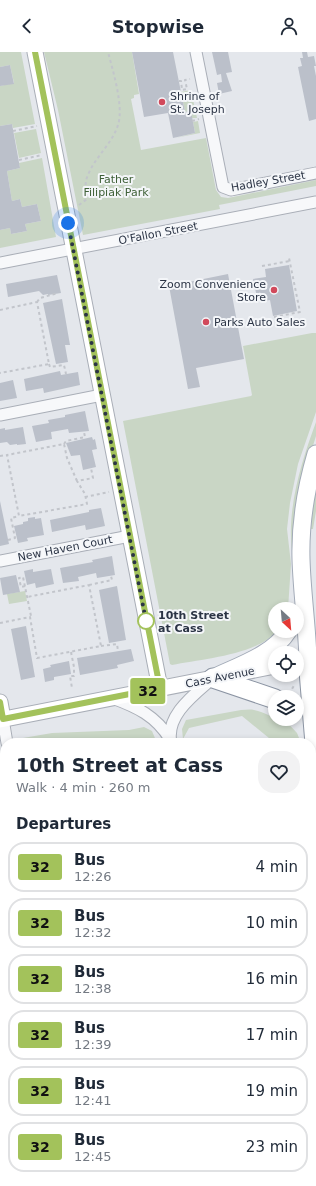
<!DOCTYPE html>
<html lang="en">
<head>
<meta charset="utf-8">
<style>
  body { margin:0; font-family:"DejaVu Sans",sans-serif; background:#f2f2f3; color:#1f2937; height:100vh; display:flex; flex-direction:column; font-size:15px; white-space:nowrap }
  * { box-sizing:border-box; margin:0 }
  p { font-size:13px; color:#747a83 }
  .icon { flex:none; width:22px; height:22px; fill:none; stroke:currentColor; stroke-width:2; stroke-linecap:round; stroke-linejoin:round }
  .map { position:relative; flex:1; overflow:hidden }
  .sheet { position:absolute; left:0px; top:686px; width:316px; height:448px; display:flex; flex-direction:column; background:#fff; border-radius:16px 16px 0 0; box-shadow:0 2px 6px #0003 }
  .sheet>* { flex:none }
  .badge { padding:0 8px; border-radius:3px; font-size:14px; line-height:26px }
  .needle { width:26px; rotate:154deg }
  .controls { position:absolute; left:268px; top:550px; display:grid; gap:8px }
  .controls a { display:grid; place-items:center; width:36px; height:36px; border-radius:50%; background:#fff; box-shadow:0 2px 6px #0003; font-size:20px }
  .you { position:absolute; width:20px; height:20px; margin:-10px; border:3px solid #fff; border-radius:50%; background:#1a73e8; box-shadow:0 0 0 6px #1a73e833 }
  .map>.badge { position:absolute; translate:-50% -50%; box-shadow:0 0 0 2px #fff }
  h2 { padding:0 16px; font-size:15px; line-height:36px }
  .round { display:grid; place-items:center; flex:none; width:42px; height:42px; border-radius:16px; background:#f2f2f3 }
  .overview { display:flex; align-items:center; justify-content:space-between; height:68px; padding:0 16px }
  h1 { font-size:19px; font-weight:700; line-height:30px }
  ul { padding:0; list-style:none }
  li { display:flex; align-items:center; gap:12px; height:50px; margin:0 8px 6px; padding:0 8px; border:2px solid #e0e1e3; border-radius:16px }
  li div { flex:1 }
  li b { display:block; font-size:15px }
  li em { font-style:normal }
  li .badge { min-width:44px; font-weight:700; text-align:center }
  header { display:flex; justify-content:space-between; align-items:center; height:52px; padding:0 16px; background:#fff; font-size:18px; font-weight:700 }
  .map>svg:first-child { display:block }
</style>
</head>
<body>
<header><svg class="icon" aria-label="back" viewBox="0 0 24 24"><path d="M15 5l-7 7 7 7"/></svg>Stopwise<svg class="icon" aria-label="person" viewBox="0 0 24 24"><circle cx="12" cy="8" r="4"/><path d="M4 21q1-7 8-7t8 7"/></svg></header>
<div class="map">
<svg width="316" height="1134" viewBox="0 0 316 1134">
  <rect width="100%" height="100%" fill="#e4e7ec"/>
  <path fill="#c9d6c5" d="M0,0H21L35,72L13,76L12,72L0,74V34L14,31L10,13L0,15Z
    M44,0H132L139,42L134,43V46L131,47L141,98L206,86L216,138L221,145L228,146L316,128V134L219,153L220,157L83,183L58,58Z
    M191,38L197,66H192L190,59L185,60L181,40Z
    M198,69L200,81L175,86L195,81L193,70Z
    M36,77L41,101L19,106L14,81Z
    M42,106L56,185L0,196V178L10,176L11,182L27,179L25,172L41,169L37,152L22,155L20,147L12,149L7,119L20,116L19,111Z
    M312,281H316V360L298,412L290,451L287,477L291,512L288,557H275V579H277C257,603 202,607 172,613L170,612L123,369L251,344L252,343L243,294Z
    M316,370V384L311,400L293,506C285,461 301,411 316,370Z
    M316,425V459L313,477H311Z
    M25,539L27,549L9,552L7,542Z
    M241,658C245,658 250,657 254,658C265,660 273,667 284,667L297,681L301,691H275L242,664L189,676L183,687L182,677L186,668Z
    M144,675L152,679L157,691H20L23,686L52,681L129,678Z
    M0,720L5,753L0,754Z
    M311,761L316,812V898L311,922Z
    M0,908L5,913V967L0,962Z
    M316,966V1044L311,1052V978Z
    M316,1080V1134H265L271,1129H311V1086Z
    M0,1082L5,1087V1129H51L56,1134H0Z
    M185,1129H241L235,1134H191Z"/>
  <path fill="#bbc0ca" d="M132,0H173L185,60L191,59L195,81L173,86L168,61L144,65Z
    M212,0H228L232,20L226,21L232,39L219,42L217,31L222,30L221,22L217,23Z
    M302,0H307L308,5L314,4L316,14H314L316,24V67L309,69L298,15L302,14L300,6H303Z
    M10,13L14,32L0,34V15Z
    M12,72L20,116L7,119L12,149L20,147L22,155L37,152L41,169L25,172L27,179L11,182L10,176L0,178V74Z
    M289,213L297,259L273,264L270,248L258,250L253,227L266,225L265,217Z
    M228,222L244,307L196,316L200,335L188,337L169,234Z
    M57,223L61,241L48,243V242L43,243L39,239L8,245L6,232Z
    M62,247L70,293H65L68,310L56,312L43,251Z
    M60,319L61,323L78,320L80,333L44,341L43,336L26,339L24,327Z
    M13,328L17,346L0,349V331Z
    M85,359L89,379L69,381L68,377L51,380L52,387L36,390L32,374L49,371L48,368L65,365V363Z
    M23,375L26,392L17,393V392L10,393L7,390L0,391V377L5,376V378Z
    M92,385L93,388L95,387L97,397L92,398L96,415L83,418L80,403L71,404L66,391Z
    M0,449L9,492L0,494Z
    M101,456L105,474L86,478L85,473L52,480L50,468L89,460V458Z
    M35,465V467L41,466L44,483L27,486L28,489L18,491L14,474L23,472V470L28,469V466Z
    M112,504L115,523L97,526L96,521L78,525L79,529L63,531L60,516L93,510L92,508Z
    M33,517V520L51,517L54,532L36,536L35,531L27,533L24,519Z
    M16,523L20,540L3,543L0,526Z
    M117,534L126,588L109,591L99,538Z
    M26,574L35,625L21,628L11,577Z
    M131,597L134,609L117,613L118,616L80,623L77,606Z
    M69,609L71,622L54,625V628L45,630L43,617L51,615L50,613Z
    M5,773V818L0,819V774Z
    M5,881V911L0,906V882Z"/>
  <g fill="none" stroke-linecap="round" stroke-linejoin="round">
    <defs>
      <path id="lane" d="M0,758L5,757"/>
      <path id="street" d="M196,0L223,135L231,138L316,121
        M0,211L316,150
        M0,363L102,343
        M0,509L130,484
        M112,646C137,655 156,664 170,687
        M3,667L7,691
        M171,691C165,663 195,642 213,626"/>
      <path id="secondary" d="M35,0L160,636
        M0,650L3,667
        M0,668L275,614"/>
      <path id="primary" d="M308,607C307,574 302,541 301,507C300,471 306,436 316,402
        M213,626C238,614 273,603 288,579"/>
      <path id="highway" d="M308,607L316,704
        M213,626L275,647
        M311,957L316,944
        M0,982L5,990
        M0,1017L5,1021
        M0,1061L5,1065
        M311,1067L316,1059
        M80,1129L85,1134
        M160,1129L166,1134
        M249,1134L255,1129"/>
    </defs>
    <use href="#lane" stroke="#a9aeb7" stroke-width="8"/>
    <use href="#street" stroke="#a9aeb7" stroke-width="13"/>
    <use href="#secondary" stroke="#a9aeb7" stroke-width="17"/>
    <use href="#primary" stroke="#a3abb8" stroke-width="19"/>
    <use href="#highway" stroke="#8b94a3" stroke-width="21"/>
    <path stroke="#c2c5cb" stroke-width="2" stroke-dasharray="3 3" stroke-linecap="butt" d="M179,29H181L182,38L187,37L185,28L190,27
      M192,69L199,67
      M13,79L37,74
      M19,108L42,103
      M79,153L87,147C86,139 84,131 88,123C95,105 112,92 118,73C124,55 113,19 108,0
      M262,214L290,209
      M37,250L40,246L58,241
      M0,258L37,250L49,312L0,321
      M274,265L300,260L289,206
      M49,312L50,315L64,313L66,322
      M64,392L66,389L85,385L84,380
      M0,404L7,403
      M77,429L67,406L64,392L7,403L19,464L87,452L85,442L77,429L93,426L91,416
      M85,445L109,440
      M8,488L15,486L11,466L19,464
      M89,533L112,528L111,524
      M25,534L21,535L19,526L23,525L31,564L30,565
      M0,571L30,565L37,606L101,594L89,533L27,545
      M101,594L117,592L118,599
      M71,600L74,615V624H70L72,636
      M289,642L295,632"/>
    <use href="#lane" stroke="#f7f8fa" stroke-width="5.5"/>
    <use href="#street" stroke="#f7f8fa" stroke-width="11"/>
    <use href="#secondary" stroke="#fff" stroke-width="15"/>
    <use href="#primary" stroke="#fff" stroke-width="17"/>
    <use href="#highway" stroke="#fff" stroke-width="19"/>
    <defs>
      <path id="highway-bridge" d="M120,1134L129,1129"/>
    </defs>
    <use href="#highway-bridge" stroke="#8b94a3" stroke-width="21" stroke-linecap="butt"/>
    <use href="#highway-bridge" stroke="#fff" stroke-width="19"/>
  </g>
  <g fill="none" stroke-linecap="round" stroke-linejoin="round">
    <defs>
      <path id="line" d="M0,650L3,667L160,636L35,0"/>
    </defs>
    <use href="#line" stroke="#fff" stroke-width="9"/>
    <use href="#line" stroke="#a3c25b" stroke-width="6"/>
    <path stroke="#2b3445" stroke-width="4" stroke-dasharray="0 7.2" d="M68,171L146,569"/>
  </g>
  <g fill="#d1495b" stroke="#f4f6f9" stroke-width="1.5">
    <circle cx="162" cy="50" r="4"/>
    <circle cx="274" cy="238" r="4"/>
    <circle cx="206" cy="270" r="4"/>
  </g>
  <circle fill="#fff" stroke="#a3c25b" stroke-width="2" cx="146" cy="569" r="8"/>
  <g text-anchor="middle" stroke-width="4" stroke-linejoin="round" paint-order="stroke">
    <g font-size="11" fill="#2b3445" stroke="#f4f6f9" text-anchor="start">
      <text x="170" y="48">Shrine of<tspan x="170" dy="13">St. Joseph</tspan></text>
      <text x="266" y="236" text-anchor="end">Zoom Convenience<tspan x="266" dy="13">Store</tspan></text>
      <text x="214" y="274">Parks Auto Sales</text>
    </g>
    <g font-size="11" fill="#3f6138" stroke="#f4f6f9">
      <text x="116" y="131">Father<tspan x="116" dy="13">Filipiak Park</tspan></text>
    </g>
    <g font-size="11" fill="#2b3445" stroke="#f4f6f9">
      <text transform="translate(268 129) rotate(-10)" y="4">Hadley Street</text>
      <text transform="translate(158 181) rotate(-11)" y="4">O'Fallon Street</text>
      <text transform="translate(65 496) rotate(-11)" y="4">New Haven Court</text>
      <text transform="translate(220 625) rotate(-11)" y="4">Cass Avenue</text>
    </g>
    <g font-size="11" font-weight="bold" fill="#2b3445" stroke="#f4f6f9" text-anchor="start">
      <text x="158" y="567">10th Street<tspan x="158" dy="13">at Cass</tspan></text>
    </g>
  </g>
</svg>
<div class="controls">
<a><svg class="needle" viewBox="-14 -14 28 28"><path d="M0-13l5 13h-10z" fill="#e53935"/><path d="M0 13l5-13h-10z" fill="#747a83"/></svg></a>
<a><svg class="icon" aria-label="locate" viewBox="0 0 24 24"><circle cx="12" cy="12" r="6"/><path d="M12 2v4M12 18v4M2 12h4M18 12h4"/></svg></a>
<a><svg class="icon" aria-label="layers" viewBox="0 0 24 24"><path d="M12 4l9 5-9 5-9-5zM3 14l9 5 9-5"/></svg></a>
</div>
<div class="you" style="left:68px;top:171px"></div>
<b class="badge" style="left:148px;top:639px;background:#a3c25b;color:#111">32</b>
<section class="sheet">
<div class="overview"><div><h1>10th Street at Cass</h1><p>Walk · 4 min · 260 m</p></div><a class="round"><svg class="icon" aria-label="heart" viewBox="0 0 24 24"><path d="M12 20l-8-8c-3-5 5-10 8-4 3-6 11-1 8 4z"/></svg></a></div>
<h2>Departures</h2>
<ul>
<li><span class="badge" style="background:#a3c25b;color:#111">32</span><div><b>Bus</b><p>12:26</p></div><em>4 min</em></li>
<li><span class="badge" style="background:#a3c25b;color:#111">32</span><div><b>Bus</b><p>12:32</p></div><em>10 min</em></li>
<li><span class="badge" style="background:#a3c25b;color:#111">32</span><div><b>Bus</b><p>12:38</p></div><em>16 min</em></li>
<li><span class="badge" style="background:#a3c25b;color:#111">32</span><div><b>Bus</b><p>12:39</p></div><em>17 min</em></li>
<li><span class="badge" style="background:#a3c25b;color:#111">32</span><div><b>Bus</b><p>12:41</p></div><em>19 min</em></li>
<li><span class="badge" style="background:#a3c25b;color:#111">32</span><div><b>Bus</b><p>12:45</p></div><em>23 min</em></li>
</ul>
</section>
</div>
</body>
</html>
